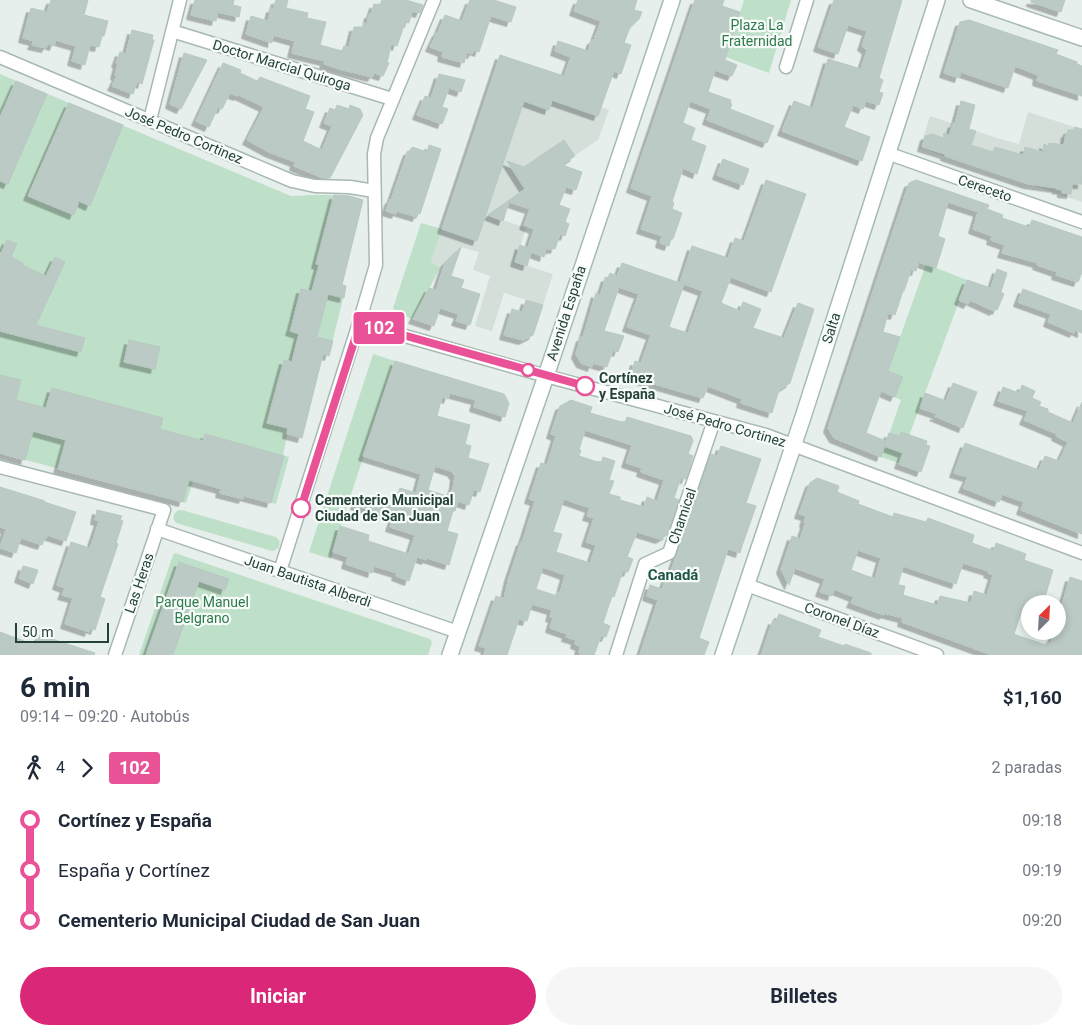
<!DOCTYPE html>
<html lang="es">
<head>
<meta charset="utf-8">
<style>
  body { margin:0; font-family:Roboto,sans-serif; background:#f6f6f7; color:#1f2937; height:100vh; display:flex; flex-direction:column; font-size:19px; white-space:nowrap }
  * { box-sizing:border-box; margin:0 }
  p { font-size:16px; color:#747a83 }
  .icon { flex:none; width:28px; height:28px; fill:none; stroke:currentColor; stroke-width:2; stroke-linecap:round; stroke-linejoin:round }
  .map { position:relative; height:655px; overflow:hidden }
  .panel { display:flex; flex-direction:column; background:#fff; flex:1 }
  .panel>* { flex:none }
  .badge { padding:0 10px; border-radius:4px; font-size:18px; line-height:32px }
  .needle { width:32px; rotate:24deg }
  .fabs { position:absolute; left:1021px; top:595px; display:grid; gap:10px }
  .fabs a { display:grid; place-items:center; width:45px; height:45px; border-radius:50%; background:#fff; box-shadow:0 2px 8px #0003; font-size:25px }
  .scale { position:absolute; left:15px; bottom:12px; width:94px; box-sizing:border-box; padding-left:5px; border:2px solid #24423a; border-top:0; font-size:14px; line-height:18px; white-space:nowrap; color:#24423a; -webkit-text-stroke:4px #f7fbf9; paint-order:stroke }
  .map>.badge { position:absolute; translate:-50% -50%; box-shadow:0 0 0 2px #fff }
  .legs { display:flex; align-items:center; gap:8px; height:55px; padding:0 20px; font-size:16px }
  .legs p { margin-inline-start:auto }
  .overview { display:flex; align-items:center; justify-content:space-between; height:85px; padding:0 20px }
  h1 { font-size:28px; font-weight:700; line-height:38px }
  .button { display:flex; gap:10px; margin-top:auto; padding:10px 20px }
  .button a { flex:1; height:58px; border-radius:30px; background:#db2777; color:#fff; font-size:20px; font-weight:700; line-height:58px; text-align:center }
  .button a+a { background:#f6f6f7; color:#1f2937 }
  ul { padding:0 20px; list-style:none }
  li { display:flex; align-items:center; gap:18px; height:50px; font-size:19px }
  li i { display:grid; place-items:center; width:8px; height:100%; margin:0 6px; background:currentColor }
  li i::after { content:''; width:12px; height:12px; margin:-6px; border:4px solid; border-radius:50%; background:#fff }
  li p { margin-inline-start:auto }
  li:first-child i { background:linear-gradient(#0000 50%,currentColor 0) }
  li:last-child i { background:linear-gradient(currentColor 50%,#0000 0) }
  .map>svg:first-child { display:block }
</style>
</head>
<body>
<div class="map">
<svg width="1082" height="655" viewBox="0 0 1082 655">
  <defs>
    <filter id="shadow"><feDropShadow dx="-4.5" dy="4.5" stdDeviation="0" flood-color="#0004"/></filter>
  </defs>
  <rect width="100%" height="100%" fill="#e6efeb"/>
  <path fill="#d4dfda" d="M500,55L560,75L555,91L609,110L598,140L526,188L491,216L526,228L515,262L553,274L543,305L504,293L492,331L475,326L490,276L473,270L479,252L461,247L440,268L431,262Z
    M1028,112L1081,129L1082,137V202L920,148L930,116L997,138L1019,144Z"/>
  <path fill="#bfe0c8" d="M744,0H791L769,73L726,57Z
    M0,74L291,196C316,195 339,193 363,200L342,285L346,286L329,356L323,355L302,438L287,435L283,455L289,457L276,504L244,496L243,499L220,493L221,490L193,482L186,503L0,453Z
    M421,223L442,229L431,262L440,268L413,319L397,314L393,308Z
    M926,264L967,280L899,463L881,457L901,400L881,391Z
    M373,354L395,361L339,531L331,559L309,552Z
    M179,510H182L276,537L279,540C281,546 278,550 272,551L176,523C172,518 173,513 179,510Z
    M175,553L430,639L432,643L428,655H139L173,555Z"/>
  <path fill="#bbcac4" stroke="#b8c9c2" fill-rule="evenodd" filter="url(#shadow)" d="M51,0H88L84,15L108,21L104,36H102L99,47L90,45L85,65L72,61L76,46L56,40L54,46L48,44L46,48L32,45L34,41L23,38L31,8L47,12Z
    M195,0H234L233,5L241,7L239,17L218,12L216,21L191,15Z
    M276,0H288L286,8L308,13L307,18L326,22L320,45L342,51L344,46L349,47L354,27H363L364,23L367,24L369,14H371L374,4L380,5L382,0H406L423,5L420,13L412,11L409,23L405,22L397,46L391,44L387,63H389L383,76L374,73L372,77L339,69L324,64L325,61L292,53L295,41L273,35L272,43L246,34L251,16L268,21L271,8L273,9Z
    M470,0H494L516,7L511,22L491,16L479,52L474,50L472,54L467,52L464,63L442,57L443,52L430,47L437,32H438L445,15L462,21Z
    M578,0H637L634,10L642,12L639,19L630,27L624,43L631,45L621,74L614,71L598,116L552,100L549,110L524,101L477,241L442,229L500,55L564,76L571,57L555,51L558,41L588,51L592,40H594L601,21L574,11Z
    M695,0H724L722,6L740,12L725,60L737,65L732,76L715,70L708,92L731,100L730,103L732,104L730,109L774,126L767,143L707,120L711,109L690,101L683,123L695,128L691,140L706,146L697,174L683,168L672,202L674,203L672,209L682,213L673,239H671L669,246L660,243L662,236L641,229L652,196L631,188Z
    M834,0H902L879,78L883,80L879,92L883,93L879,105L866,101L863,109L853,105L844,127L870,137L862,161L782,131L794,101L813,108L828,59L861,69L867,50L862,46L867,31L848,25L838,54L818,47Z
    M1031,0H1065L1061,12L1031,2Z
    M969,20L1058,50L1056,54L1077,62V64L1082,66V96L1037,81L1038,75L1015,66L1008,88L961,72L959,78L944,73L960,22Z
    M132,30L153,35L152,40H154L142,84L137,82L133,94L112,86L117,76L115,75L118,63H116L120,52L126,54Z
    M184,53L207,60L181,109L170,104Z
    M223,63L241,70L240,73L257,81L260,77L310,96L305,109L314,112L303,141L322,150L332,126L324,123L330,108L335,110L337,105L349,109L350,105L360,109L363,115L330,178H323L294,166L295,162L269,152L247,140L264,107L239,95L238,96L230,93L222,109L218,107L209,127L196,121Z
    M439,74L465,80L461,92L449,88L442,107L448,109L442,124L417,115L425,96L431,98Z
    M16,81L47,94L8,184L0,181V117Z
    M961,101L975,105L969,129L976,131L971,145L993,152L995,147L1023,155L1025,147L1043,152L1044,144L1048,146L1049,143L1064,145L1066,133H1068V130H1073L1075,127L1082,129V184H1072L1071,194L1062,193V190L1056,189L1057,188L1028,184L945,156V154L922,147L925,136L933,134L943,138L944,133L949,135L953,123L955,124Z
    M69,103L123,125L90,206L79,201L74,215L28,196Z
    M564,140L575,156L562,165L582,172L576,190L566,187L559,205L570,209L565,222L569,224L565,236L560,234L555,249L551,248V250L546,248L544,257L531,252L527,266L515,262L520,245L528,248L534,229L524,225L530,209L509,202L503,221L488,215L525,189L507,161L524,167Z
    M429,145L441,149L420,214L418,213L417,217L397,211L396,214L386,211L390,199L391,200L408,151H410L412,147L427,152Z
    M723,159L749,169L743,185L717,175Z
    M766,180L806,194L771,292L731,277L721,303L740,311L743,302L761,309L753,328L784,338L798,303L814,309L790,383L779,390L772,413L741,403L742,399L708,386L703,398L630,377L635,361L641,363L651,335L627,327L639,294L619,287L604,331L624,336L618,352L613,350L607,367L593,363L592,367L581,363L576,354L581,337H583L596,293L600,295L606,277L608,278L610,273L617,276L622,263L680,283L692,246L728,258L735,238L744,241ZM684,284L703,291L688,333L669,327Z
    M916,180L989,205L987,209L1003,215L1002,218L1029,227L1032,220L1082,237V272L1078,282L1056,275L1057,272L1037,265L1038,263L1002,253L1005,245L991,240L992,236L973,229L978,212L948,202L938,236L945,239L936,268L919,262L916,271L911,270L904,291H903L895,315L888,313L883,332L900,337L888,371L903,377L895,397L881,391L866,433L886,441L881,457L834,438L828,428L909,183Z
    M334,195L350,196L363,200L342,285L346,286L344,298L328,294L317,337L333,341L329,356L323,354L302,438L287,434L288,428L267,423L284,360L292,362L299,334L290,331L292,325L301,289L312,291L319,265L316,264Z
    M7,240L17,244L11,257L23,263L22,265L46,276L55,257L65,262L36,325L85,338L81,352L0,331V253H1Z
    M461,247L451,276L464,280L461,288L480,294L470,325L456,321L459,314L440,308L434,326L413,319L429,288L436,290L445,263Z
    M997,269L1007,273L1001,292L1004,294L997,310L995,309L994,311L970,300L968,304L959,300L967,280L991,288Z
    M1023,289L1082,311V333L1075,330L1074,333L1048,322L1051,314L1018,302Z
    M526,300L543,305L533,335L523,340L504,335L512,309L522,312Z
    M129,340L160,347L155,369L124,362Z
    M395,361L504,394L509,403L505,417L474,407L476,400L450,393L448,399L442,397L437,416L470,425L465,444L471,446L468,458L489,464L480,492L474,490L469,505L458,501L455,511H453L447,531L458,534L449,565L427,558L426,560L417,557L409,581L396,576L397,573L374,566L372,573L346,564L348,557L333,552L340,526L369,535L368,541L409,554L415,535L390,527L393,518L355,505L358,495L394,507L400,488L416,493L421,474L363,456ZM435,466L453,472V474L455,475L454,484L450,497L428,490Z
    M0,375L21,380L16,400L46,408L52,388L163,418L160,429L203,441L205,434L284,456L271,503L244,496L243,499L220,493L221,489L189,480L183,502L58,469L66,440L33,431L25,460L0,453Z
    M953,383L977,392L963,428L934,416L940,415L920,408L925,393L946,401Z
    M1022,385L1035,391L1032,398L1041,402L1039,406L1048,409V412L1073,423L1082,402V534L1021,510L1024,502L1002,494L999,502L963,488L968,477L954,473L965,443L1039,470L1045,456L1059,461L1068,442L1056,436L1057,434L1024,420L1028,411L998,401L1003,387L1019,393Z
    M571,400L592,407L590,413L625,423L627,417L691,436L693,441L688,454L693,456L686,479L681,478L677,489L674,498L679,500L667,535L660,539L637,532L627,557L633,559L628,572L623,571L614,597L612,596L603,623L610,626L606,637L601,636L594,655H580L581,653H579L580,646L575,644L576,640L566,637L567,634L550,628L553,618L550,617L552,610L532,604L527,621L519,619L507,655H484L486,648L479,646L496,596L504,599L509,577L521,541L522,542L526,530L535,501L529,499L541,463L547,465L556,436L551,434L560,406ZM585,430L632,445L626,463L642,468L641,472L664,480L657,501L647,497L644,507L620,500V497L609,494L614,481L609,480L615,461L603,457L601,463L579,456L581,450H579ZM564,499L590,508L587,516L594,518L586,542L596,545L590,563L556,552L562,534L553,532ZM543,567L565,575L560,593L558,592L557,596L536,589Z
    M901,432L927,441L926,445L930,446L921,472L899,464L903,453L884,446L889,433L900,436Z
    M721,446L761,459L746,503L756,506L742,546L740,553L728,549L699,638L709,642L704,655H640L658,600L647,596L650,585L662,589L667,576L669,577L711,454L717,456Z
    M817,478L839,486L837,492L859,501L858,504L893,517L894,513L926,522L928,518L974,535L972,543L994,551L996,543L1026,554L1024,560L1053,570L1043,604H1024L1014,634L1022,637L1046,645V642L1051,644L1054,631H1058V620L1070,577L1082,581V655H992L902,622L903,618L884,613V615L851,603L854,597L834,589L832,596L820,592L825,579L795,568L789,585L781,569L792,536L800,539L805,524L804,522L806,516L799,514L810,483ZM858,550L881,558L875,579L851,570ZM963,563L966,564L989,571L988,573L993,575L987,595L974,591L971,603L940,596L937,605L903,595L905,586L898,585L903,566L956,584Z
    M0,487L45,501L44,502L76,512L66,541L47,535L46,539L45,538L42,545L21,538L16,553L0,548L6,529L0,527Z
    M97,510L122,516L120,520L123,521L116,543L118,544L100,597L105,599L95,630L90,628L89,632L65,624L73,598L62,595L65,588L57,585L71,542L90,548L99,521L95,520Z
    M179,562L229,579L225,590L199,581L173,655H146Z
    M23,566L38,570L33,584L19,578Z
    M779,614L821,630L818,637L844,646L845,644L871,653V655H761L773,620L776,621Z
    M0,632L35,645L40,635L95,653L94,655H0Z"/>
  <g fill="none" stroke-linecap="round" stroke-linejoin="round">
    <defs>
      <path id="minor" d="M172,31L392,99
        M0,57L292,181L315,186L350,187L374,191
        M786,67L807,0
        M150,120L180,0
        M887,153L1082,222
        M359,323L546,376L766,435L1082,553
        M0,467L164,510L115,655
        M157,529L458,632
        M280,571L359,323L376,265L374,154L377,138L434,0
        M747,585L937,655
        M616,655L645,564L669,553L714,421"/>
      <path id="tertiary" d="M971,0L1082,38"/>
      <path id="secondary" d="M450,655L546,376L672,0
        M723,655L803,417L937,0"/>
    </defs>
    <use href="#minor" stroke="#a8b8b2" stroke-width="15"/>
    <use href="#tertiary" stroke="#a8b8b2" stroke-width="18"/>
    <use href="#secondary" stroke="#a4bbb3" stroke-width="18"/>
    <use href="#minor" stroke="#fff" stroke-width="12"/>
    <use href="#tertiary" stroke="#fff" stroke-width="15"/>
    <use href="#secondary" stroke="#fff" stroke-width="15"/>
  </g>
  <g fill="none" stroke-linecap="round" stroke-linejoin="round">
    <defs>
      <path id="line-1" d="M301,508L360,323L585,386"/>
    </defs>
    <use href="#line-1" stroke="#fff" stroke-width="11"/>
    <use href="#line-1" stroke="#e95297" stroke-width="8"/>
  </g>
  <g fill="#fff" stroke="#e95297" stroke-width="2.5">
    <circle cx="528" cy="370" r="6"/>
    <circle cx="585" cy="386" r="9"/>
    <circle cx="301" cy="508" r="9"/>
  </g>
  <g text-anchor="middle" stroke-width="4.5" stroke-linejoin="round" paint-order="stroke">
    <g font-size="14" fill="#2d7a4b" stroke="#f7fbf9">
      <text x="757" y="30">Plaza La<tspan x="757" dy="16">Fraternidad</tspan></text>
      <text x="202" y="607">Parque Manuel<tspan x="202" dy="16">Belgrano</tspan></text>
    </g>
    <g font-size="14" fill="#24423a" stroke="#f7fbf9">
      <text transform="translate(282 65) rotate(17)" y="5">Doctor Marcial Quiroga</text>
      <text transform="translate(184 135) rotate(23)" y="5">José Pedro Cortinez</text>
      <text transform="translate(985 188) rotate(19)" y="5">Cereceto</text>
      <text transform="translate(566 313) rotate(-72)" y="5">Avenida España</text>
      <text transform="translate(831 328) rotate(-72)" y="5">Salta</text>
      <text transform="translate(725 425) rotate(16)" y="5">José Pedro Cortinez</text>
      <text transform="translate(682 516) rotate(-71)" y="5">Chamical</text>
      <text transform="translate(308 581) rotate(19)" y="5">Juan Bautista Alberdi</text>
      <text transform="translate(139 583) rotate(-71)" y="5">Las Heras</text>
      <text transform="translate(842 620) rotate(20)" y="5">Coronel Díaz</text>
    </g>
    <g font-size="14" font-weight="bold" fill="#24423a" stroke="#f7fbf9" text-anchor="start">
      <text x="599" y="383">Cortínez<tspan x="599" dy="16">y España</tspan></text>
      <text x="315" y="505">Cementerio Municipal<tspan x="315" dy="16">Ciudad de San Juan</tspan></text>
    </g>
    <g font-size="15" font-weight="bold" fill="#1f5548" stroke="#f7fbf9">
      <text x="673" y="580">Canadá</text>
    </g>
  </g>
</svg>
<div class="fabs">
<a><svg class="needle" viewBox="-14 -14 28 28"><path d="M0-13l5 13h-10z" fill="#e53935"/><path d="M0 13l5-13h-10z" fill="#747a83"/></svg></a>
</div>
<div class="scale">50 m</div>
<b class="badge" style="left:379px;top:328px;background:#e95297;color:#fff">102</b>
</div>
<section class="panel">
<div class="overview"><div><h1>6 min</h1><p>09:14 – 09:20 · Autobús</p></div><b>$1,160</b></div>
<div class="legs"><svg class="icon" aria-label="walk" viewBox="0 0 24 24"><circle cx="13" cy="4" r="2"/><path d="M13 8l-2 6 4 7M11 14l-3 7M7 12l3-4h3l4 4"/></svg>4<svg class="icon" aria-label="forward" viewBox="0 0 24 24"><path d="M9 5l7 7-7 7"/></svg><b class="badge" style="background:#e95297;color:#fff">102</b><p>2 paradas</p></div>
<ul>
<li><i style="color:#e95297"></i><b>Cortínez y España</b><p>09:18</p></li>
<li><i style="color:#e95297"></i><span>España y Cortínez</span><p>09:19</p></li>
<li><i style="color:#e95297"></i><b>Cementerio Municipal Ciudad de San Juan</b><p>09:20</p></li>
</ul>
<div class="button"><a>Iniciar</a><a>Billetes</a></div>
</section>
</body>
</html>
